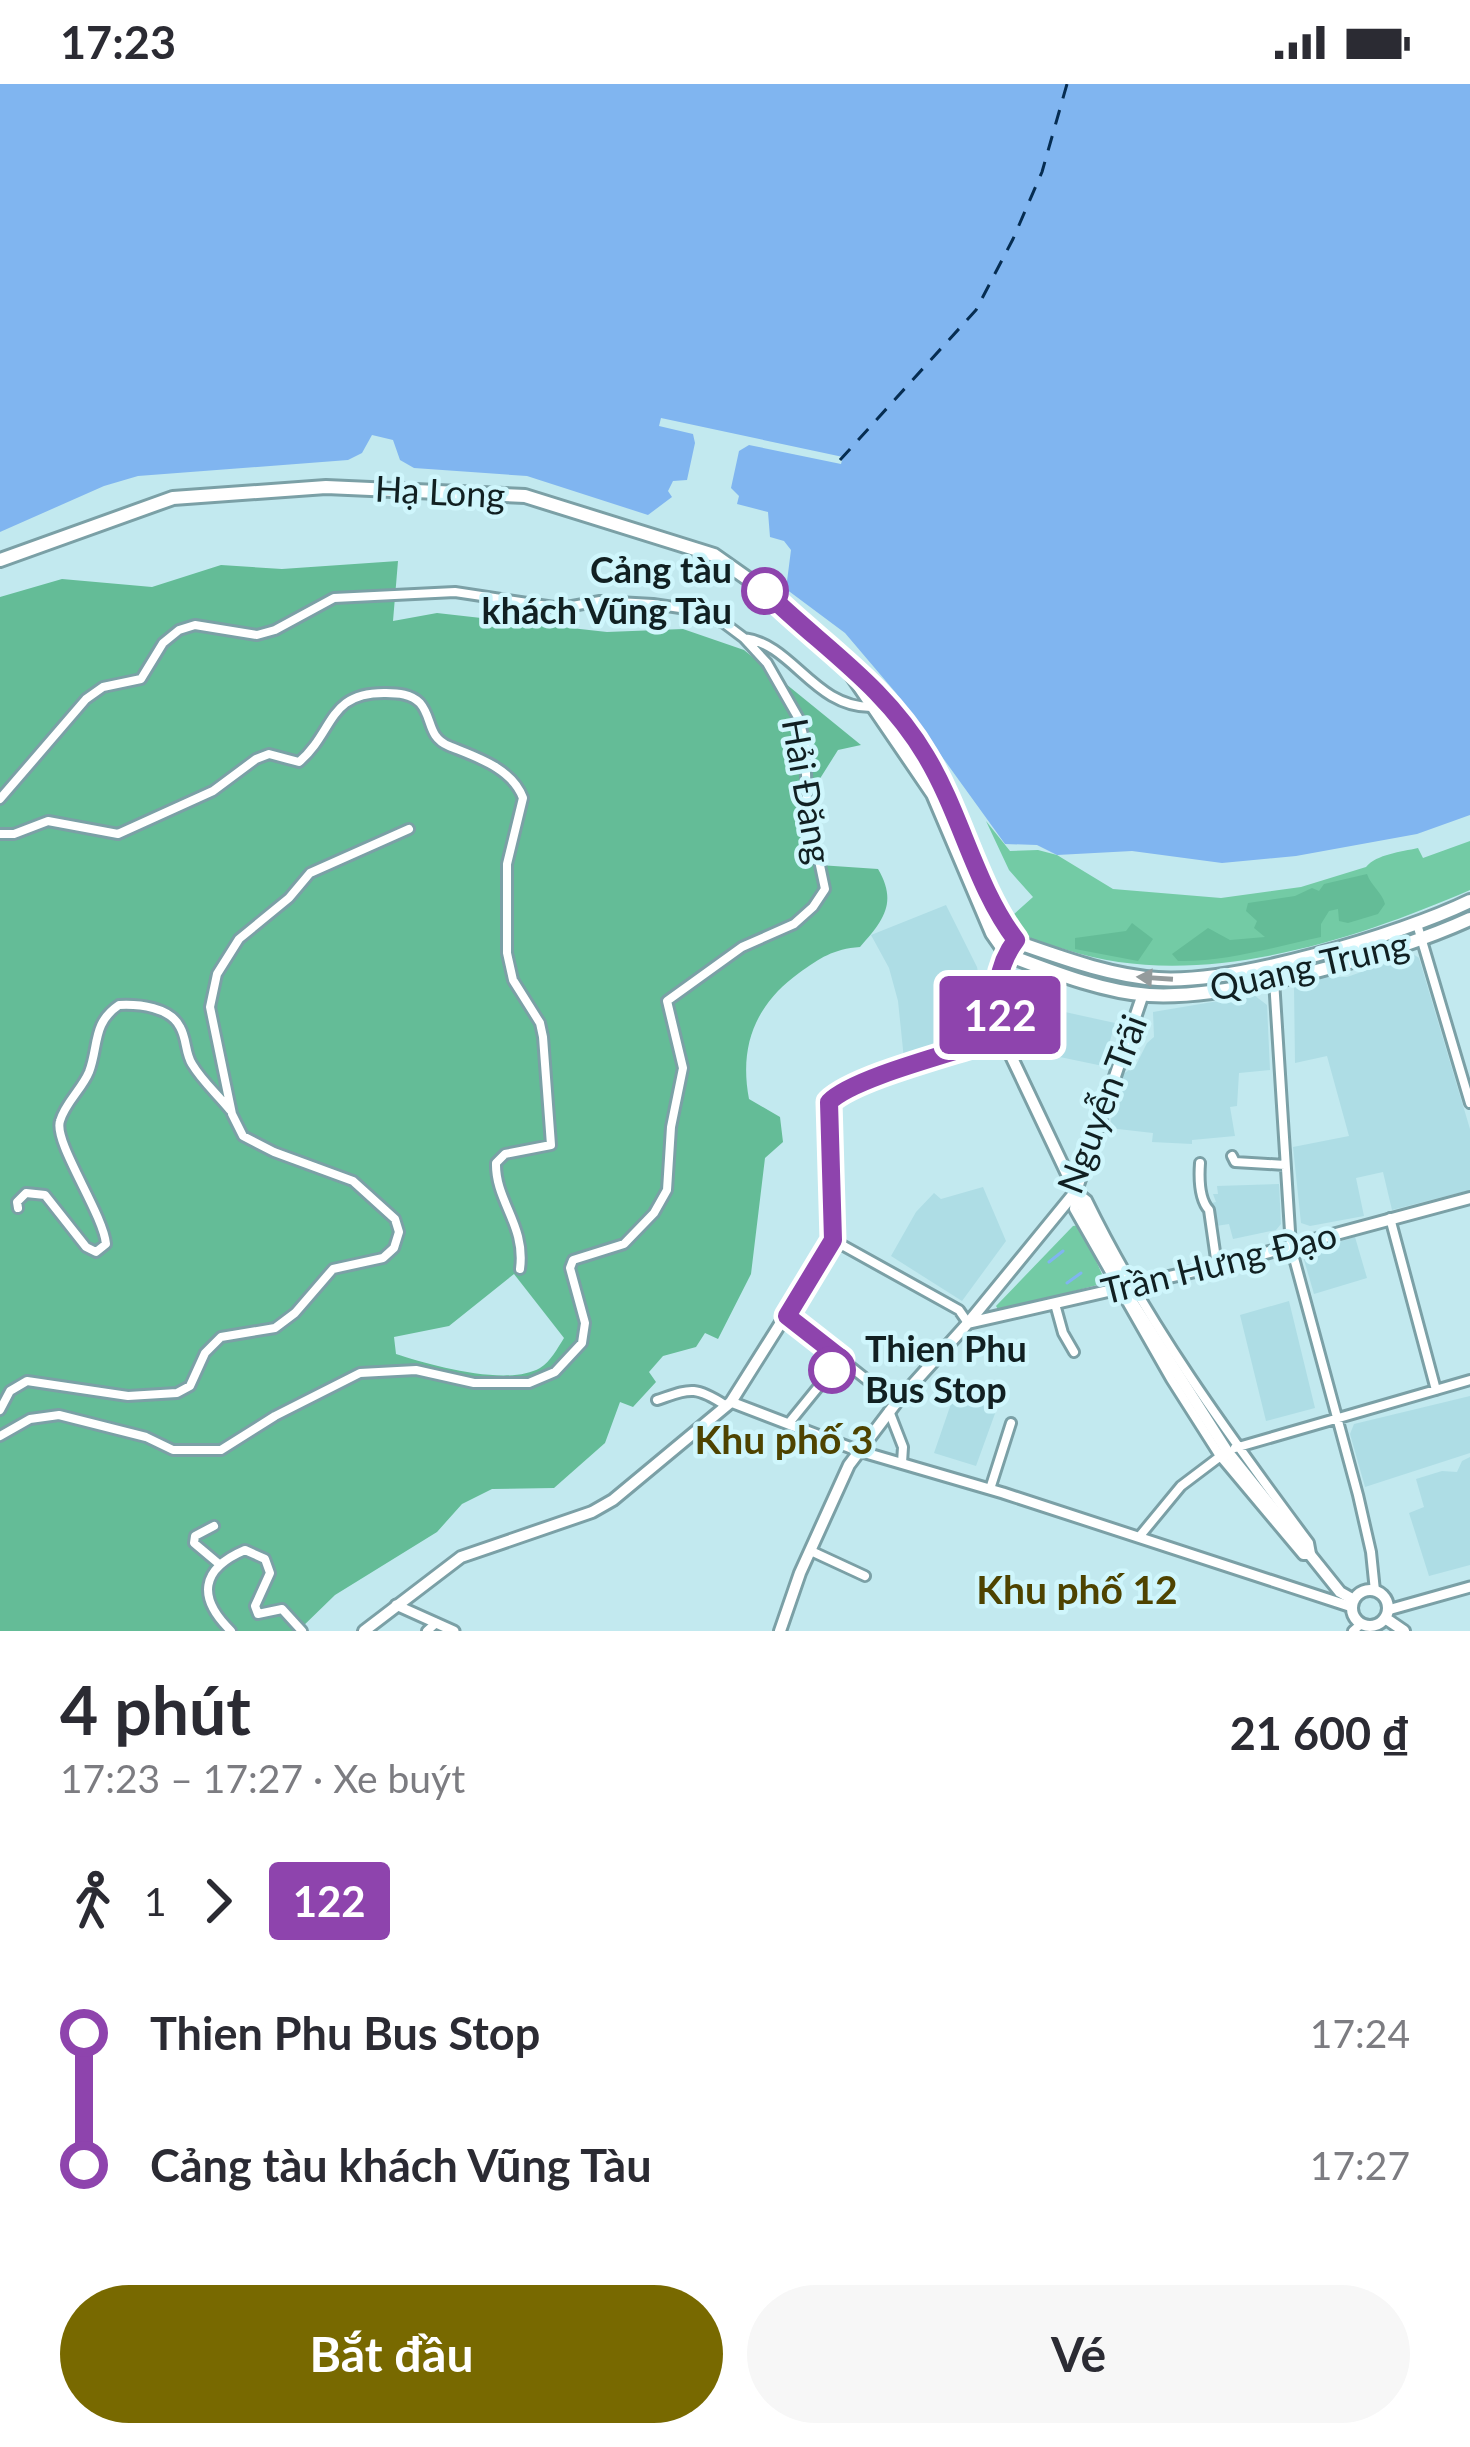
<!DOCTYPE html>
<html lang="vi">
<head>
<meta charset="utf-8">
<style>
  body { margin:0; font-family:Lato,sans-serif; background:#f7f7f7; color:#2b2b33; height:100vh; display:flex; flex-direction:column; font-size:45px; white-space:nowrap }
  * { box-sizing:border-box; margin:0 }
  p { font-size:39px; color:#7c7c81 }
  .icon { flex:none; width:66px; height:66px; fill:none; stroke:currentColor; stroke-width:2; stroke-linecap:round; stroke-linejoin:round }
  .map { position:relative; height:1547px; overflow:hidden }
  .details { display:flex; flex-direction:column; background:#fff; flex:1 }
  .details>* { flex:none }
  .badge { padding:0 24px; border-radius:9px; font-size:42px; line-height:78px }
  .map>.badge { position:absolute; translate:-50% -50%; box-shadow:0 0 0 6px #fff }
  .legs { display:flex; align-items:center; gap:18px; height:132px; padding:0 60px; font-size:39px }
  .legs p { margin-inline-start:auto }
  .head { display:flex; align-items:center; justify-content:space-between; height:204px; padding:0 60px }
  h1 { font-size:66px; font-weight:700; line-height:90px }
  .action { display:flex; gap:24px; margin-top:auto; padding:24px 60px }
  .action a { flex:1; height:138px; border-radius:72px; background:#786900; color:#fff; font-size:48px; font-weight:700; line-height:138px; text-align:center }
  .action a+a { background:#f7f7f7; color:#2b2b33 }
  ul { padding:0 60px; list-style:none }
  li { display:flex; align-items:center; gap:42px; height:132px; font-size:45px }
  li i { display:grid; place-items:center; width:18px; height:100%; margin:0 15px; background:currentColor }
  li i::after { content:''; width:30px; height:30px; margin:-15px; border:9px solid; border-radius:50%; background:#fff }
  li p { margin-inline-start:auto }
  li:first-child i { background:linear-gradient(#0000 50%,currentColor 0) }
  li:last-child i { background:linear-gradient(currentColor 50%,#0000 0) }
  .status { display:flex; justify-content:space-between; align-items:center; height:84px; padding:0 60px; background:#fff; direction:ltr }
  .status svg { height:33px; fill:currentColor }
  .map>svg:first-child { display:block }
</style>
</head>
<body>
<div class="status"><b>17:23</b><svg viewBox="0 0 49 12"><path d="M0 12V9h3v3zM5 12V6h3v6zM10 12V3h3v9zM15 12V0h3v12zM26 1h20v11H26zM47 4h2v5h-2z"/></svg></div>
<div class="map">
<svg width="1470" height="1547" viewBox="0 0 1470 1547">
  <rect width="100%" height="100%" fill="#c2e9ef"/>
  <path fill="#aedde5" d="M946,821L977,883L988,946L904,975L898,917L889,884L871,851Z
    M1413,870L1419,874L1470,1045V1106L1392,1126L1383,1088L1356,1094L1364,1132L1310,1142L1301,1139L1293,1063L1349,1052L1327,972L1295,979L1294,902L1323,893H1347Z
    M1254,911L1267,921L1270,986L1239,989L1237,1022L1230,1023L1235,1052L1192,1056V1060L1152,1058L1153,1049L1109,1044L1122,991L1136,981L1147,959L1154,953L1153,928Z
    M1065,928L1115,939L1103,982L1055,972Z
    M1279,1100L1281,1140L1276,1146L1233,1155L1229,1140L1216,1142L1211,1119L1216,1118L1213,1110H1218L1217,1102Z
    M983,1103L1006,1157L962,1217L891,1172L916,1128L934,1109L941,1115Z
    M1355,1153L1367,1194L1314,1210L1302,1169Z
    M1289,1217L1315,1324L1266,1337L1240,1231Z
    M954,1311L997,1324L976,1382L934,1369Z
    M1470,1312V1369L1365,1403L1350,1350L1354,1340Z
    M1470,1373V1481L1429,1492L1409,1429L1424,1423L1416,1395L1442,1387L1457,1388L1462,1377Z"/>
  <path fill="#73cba5" d="M986,737L1010,767L1038,766L1057,771L1113,805L1221,814L1301,803L1366,783C1377,770 1401,768 1418,764L1423,774L1470,757V806C1350,858 1195,908 1067,866C1049,861 1030,856 1016,845L1013,831L1033,813L1009,786Z
    M1080,1141L1102,1190L1101,1200L999,1227L996,1222L1073,1142Z"/>
  <path fill="#64bc97" fill-rule="evenodd" d="M398,477L393,537L437,529L607,548L683,545L744,566L861,661L838,666L804,720L819,781L878,785C898,819 883,837 860,863C833,865 820,874 799,889C755,921 739,962 749,1015L780,1033L783,1058L765,1074L751,1190L718,1255L705,1249L696,1263L663,1272L649,1288L656,1298L633,1323L620,1318L605,1359L554,1404L492,1405L462,1420L437,1448L335,1511L298,1547H0V513L62,495L152,503L221,481L282,485ZM514,1190L564,1254C557,1265 551,1277 540,1284C507,1303 430,1281 396,1270L394,1253L449,1242Z
    M1367,790C1371,802 1382,808 1385,820L1378,830L1348,839L1339,837L1338,825L1329,827L1321,840V853C1274,863 1226,878 1178,877L1172,870L1208,844L1230,856L1265,853L1254,844L1257,837L1246,827L1248,819L1295,812L1312,804L1319,807L1324,800Z
    M1132,839L1153,855L1138,877L1075,865V854L1126,847Z"/>
  <path fill="#80b5f0" d="M0,0H1470V731L1417,750L1296,772L1222,779L1132,767L1057,771L1037,761L1005,760L896,609L845,549L786,505L791,466L784,457L770,453L768,428L737,420L739,412L731,404L739,367L749,361L841,380L843,373L661,334L659,342L693,350L695,359L687,396L673,397L668,407L672,413L648,431L527,392L414,384L400,376L393,356L372,351L362,369L348,376L138,392L104,402L0,448Z"/>
  <g fill="none" stroke-linecap="round" stroke-linejoin="round">
    <path stroke="#80b5f0" stroke-width="3" d="M1049,1178L1063,1167
      M1067,1199L1081,1189"/>
    <path stroke="#062d52" stroke-width="3" stroke-dasharray="15 12" stroke-linecap="butt" d="M840,376L976,226L1013,155L1042,88L1067,0"/>
    <defs>
      <path id="minor" d="M0,715L86,615L103,603L141,595L163,559L179,546L195,541L257,551L275,546L334,514L455,508L561,524L600,517L653,520L687,525L724,539L744,554
        M0,750H14L48,737L118,750L213,707L256,675L269,670L299,678C335,647 327,608 386,609C398,609 411,610 420,619C433,634 427,653 449,662C476,673 512,684 523,714L507,780V869L513,896L540,939L543,953L551,1061L505,1070L496,1079C495,1117 526,1141 520,1185
        M1417,840L1470,1019
        M1274,896L1291,1163L1358,1411L1371,1468L1375,1507
        M1232,1072L1235,1078L1285,1081
        M1200,1079C1199,1093 1199,1115 1209,1126L1217,1182
        M1076,1108L1074,1125L1171,1295L1220,1372L1303,1471H1310
        M1077,1108L1087,1116C1147,1239 1228,1350 1309,1459L1311,1470
        M18,1124L17,1118L26,1109L45,1111L86,1163L96,1168L106,1160C103,1129 53,1058 60,1037C65,1019 82,1005 89,988C99,962 92,939 119,921C139,920 170,923 180,943C187,955 185,969 192,980C202,997 218,1011 230,1026
        M1390,1134L1436,1306
        M833,1156L959,1226L968,1239
        M1055,1220L1063,1249L1074,1268
        M787,1232L896,1319
        M657,1316C690,1305 694,1301 725,1321
        M0,1326L10,1307L27,1297L128,1312L177,1309L190,1302L205,1269L221,1253L275,1244L295,1229L333,1185L383,1174L394,1164L399,1148L395,1135L353,1097L274,1068L243,1052L232,1030L210,923L217,890L239,855L289,814L310,789L409,745
        M889,1327L903,1363L902,1379
        M789,1339L841,1275
        M0,1352L30,1335L59,1331L146,1353L173,1366H221L275,1332L360,1289L416,1286L474,1299H529L555,1288L582,1259L585,1239L570,1184L573,1176L624,1160L654,1129L667,1106L671,1043L683,984L667,917L742,863L794,840L813,823L825,805L807,720L805,659L799,635L767,579L744,554C793,560 814,624 872,623
        M1235,1364L1470,1296
        M990,1405L1011,1339
        M214,1442L195,1452L194,1459L219,1480
        M1139,1453L1181,1402L1222,1371
        M811,1467L865,1492
        M231,1547C197,1514 200,1485 245,1466L265,1475L270,1489L255,1522L258,1530L282,1525L302,1547
        M427,1547L436,1539
        M1353,1547L1361,1540"/>
      <path id="tertiary" d="M731,1318L859,1367L1003,1409L1352,1523
        M396,1521L454,1547
        M1388,1526L1470,1503"/>
      <path id="secondary" d="M1016,856L1000,877L996,896L1002,953L1087,1132L1132,1218L1227,1367L1340,1508L1354,1516
        M968,1239L1217,1182L1470,1114
        M1352 1524a18 18 0 1 1 36 0a18 18 0 1 1-36 0Z
        M1385,1534L1404,1547
        M364,1547L461,1473L592,1428L613,1416L731,1318L833,1156L829,1018C854,992 962,966 1002,953
        M780,1547L800,1489L849,1381L896,1319L968,1239L1076,1107L1143,910"/>
      <path id="primary" d="M0,476L173,414L326,403L525,412L714,471L765,507L843,578C863,585 877,605 889,622C912,652 933,681 950,715C967,750 991,845 1025,861C1068,876 1113,892 1158,895C1235,900 1400,851 1470,817
        M843,578L933,710L992,849L1006,869L1016,874C1058,890 1105,908 1149,911C1233,916 1394,870 1470,835"/>
    </defs>
    <use href="#minor" stroke="#7ba0a6" stroke-width="14"/>
    <use href="#tertiary" stroke="#7ba0a6" stroke-width="15"/>
    <use href="#secondary" stroke="#7ba0a6" stroke-width="16"/>
    <use href="#primary" stroke="#7ba0a6" stroke-width="18"/>
    <use href="#minor" stroke="#fff" stroke-width="8"/>
    <use href="#tertiary" stroke="#fff" stroke-width="9"/>
    <use href="#secondary" stroke="#fff" stroke-width="10"/>
    <use href="#primary" stroke="#fff" stroke-width="12"/>
  </g>
  <defs><path id="oneway-solid" d="M-6-.8H1V-3.2L6.5 0L1 3.2V.8H-6Z" transform="scale(3)"/></defs>
  <use fill="#949b9c" href="#oneway-solid" transform="translate(1155 894) rotate(-176)"/>
  <g fill="none" stroke-linecap="round" stroke-linejoin="round">
    <defs>
      <path id="line-1" d="M765,507C822,563 884,601 926,672C961,730 976,804 1016,856C992,888 998,915 1002,952C962,967 855,992 829,1018L833,1156L787,1232L842,1275L832,1286"/>
    </defs>
    <use href="#line-1" stroke="#fff" stroke-width="27"/>
    <use href="#line-1" stroke="#8e44ad" stroke-width="18"/>
  </g>
  <g fill="#fff" stroke="#8e44ad" stroke-width="6">
    <circle cx="765" cy="507" r="21"/>
    <circle cx="832" cy="1286" r="21"/>
  </g>
  <g text-anchor="middle" stroke-width="9" stroke-linejoin="round" paint-order="stroke">
    <g font-size="36" fill="#112022" stroke="#cff6fc">
      <text transform="translate(440 408) rotate(3)" y="13">Hạ Long</text>
      <text transform="translate(807 707) rotate(80)" y="13">Hải Đăng</text>
      <text transform="translate(1309 882) rotate(-13)" y="13">Quang Trung</text>
      <text transform="translate(1102 1020) rotate(-69)" y="13">Nguyễn Trãi</text>
      <text transform="translate(1219 1179) rotate(-14)" y="13">Trần Hưng Đạo</text>
    </g>
    <g font-size="36" font-weight="bold" fill="#112022" stroke="#cff6fc" text-anchor="end">
      <text x="732" y="499">Cảng tàu<tspan x="732" dy="41">khách Vũng Tàu</tspan></text>
      <text x="865" y="1278" text-anchor="start">Thien Phu<tspan x="865" dy="41">Bus Stop</tspan></text>
    </g>
    <g font-size="39" font-weight="bold" fill="#4e4300" stroke="#cff6fc">
      <text x="784" y="1370">Khu phố 3</text>
      <text x="1077" y="1520">Khu phố 12</text>
    </g>
  </g>
</svg>
<b class="badge" style="left:1000px;top:931px;background:#8e44ad;color:#fff">122</b>
</div>
<section class="details">
<div class="head"><div><h1>4 phút</h1><p>17:23 – 17:27 · Xe buýt</p></div><b>21 600 ₫</b></div>
<div class="legs"><svg class="icon" aria-label="walk" viewBox="0 0 24 24"><circle cx="13" cy="4" r="2"/><path d="M13 8l-2 6 4 7M11 14l-3 7M7 12l3-4h3l4 4"/></svg>1<svg class="icon" aria-label="forward" viewBox="0 0 24 24"><path d="M9 5l7 7-7 7"/></svg><b class="badge" style="background:#8e44ad;color:#fff">122</b></div>
<ul>
<li><i style="color:#8e44ad"></i><b>Thien Phu Bus Stop</b><p>17:24</p></li>
<li><i style="color:#8e44ad"></i><b>Cảng tàu khách Vũng Tàu</b><p>17:27</p></li>
</ul>
<div class="action"><a>Bắt đầu</a><a>Vé</a></div>
</section>
</body>
</html>
